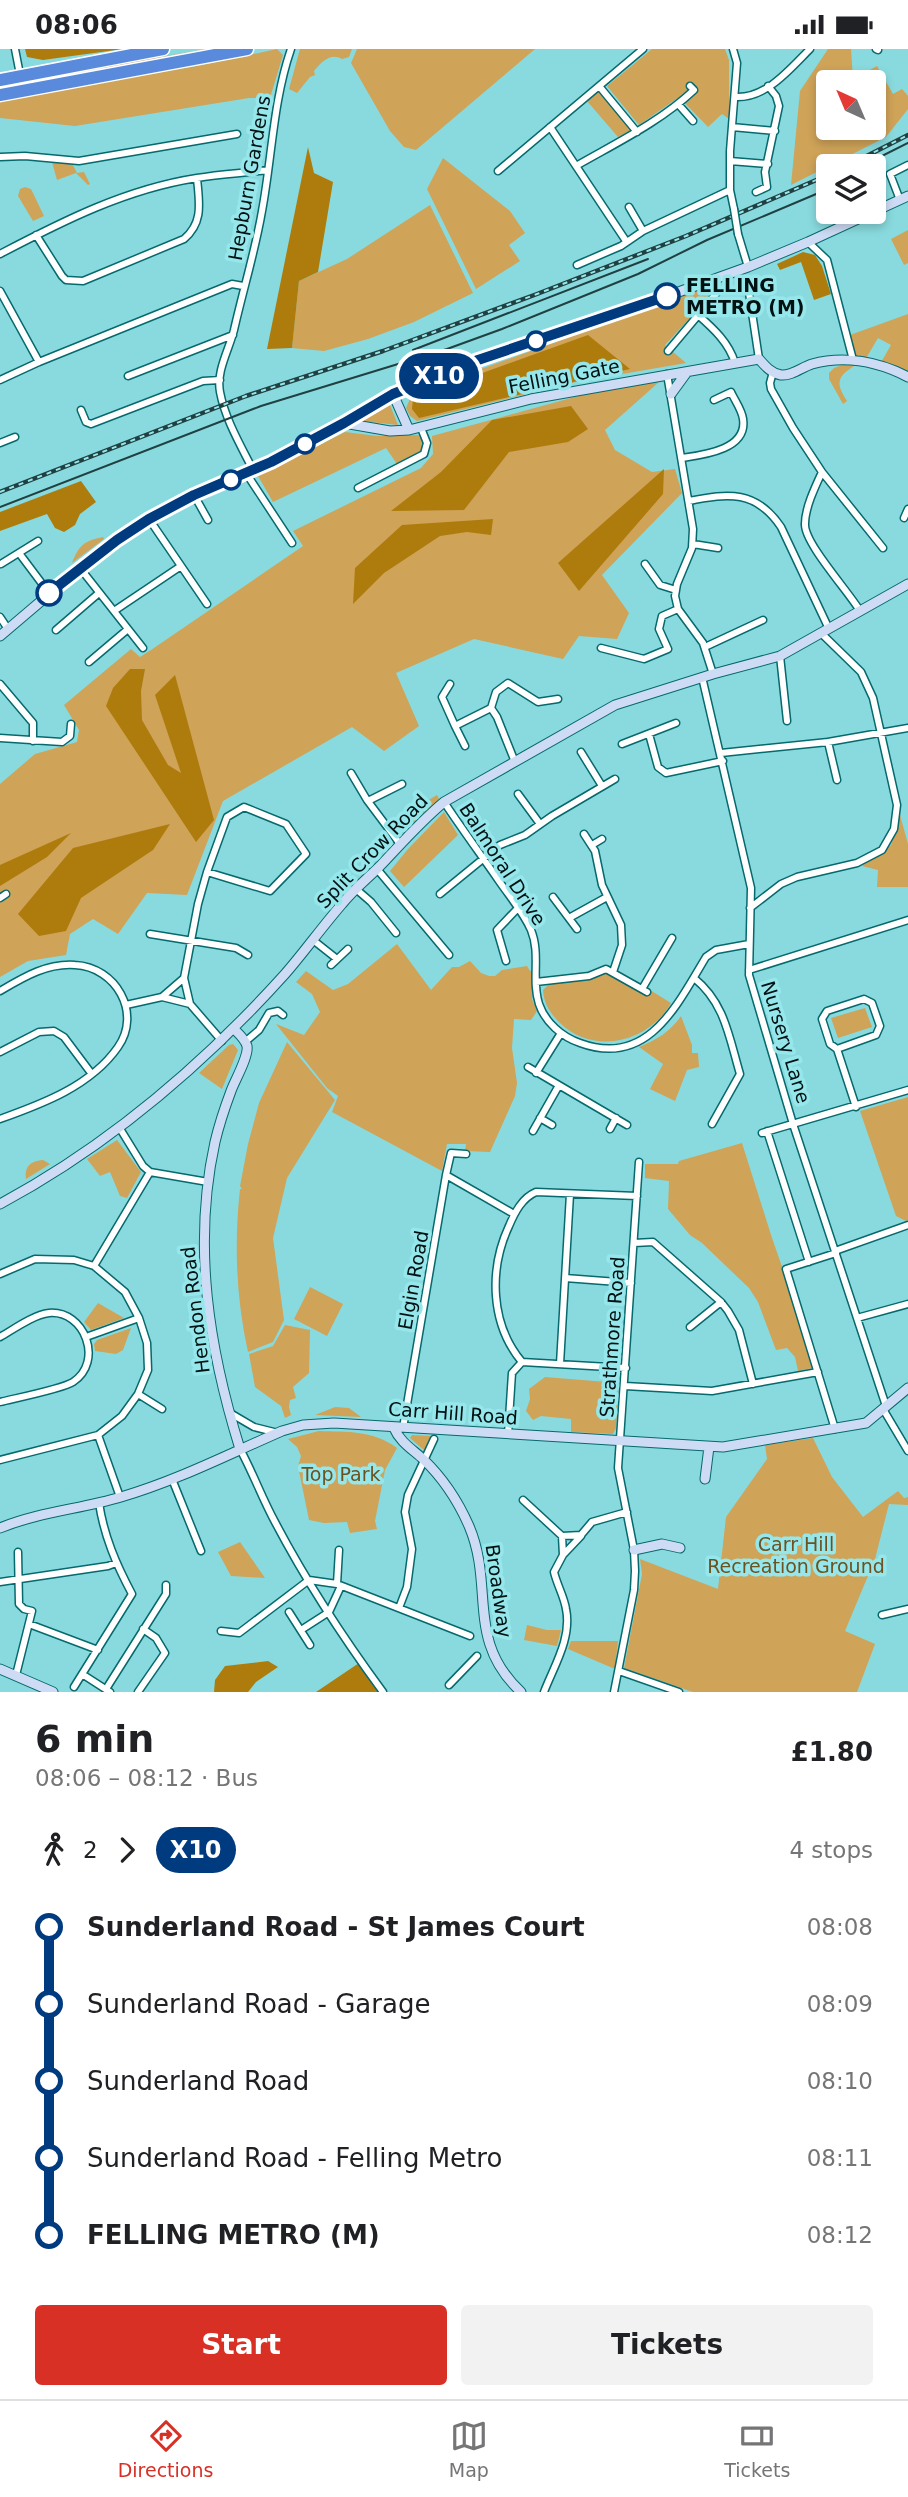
<!DOCTYPE html>
<html lang="en">
<head>
<meta charset="utf-8">
<style>
  body { margin:0; font-family:"DejaVu Sans",sans-serif; background:#f2f2f2; color:#202124; height:100vh; display:flex; flex-direction:column; font-size:26px; white-space:nowrap }
  * { box-sizing:border-box; margin:0 }
  p { font-size:23px; color:#757577 }
  .icon { flex:none; width:38px; height:38px; fill:none; stroke:currentColor; stroke-width:2; stroke-linecap:round; stroke-linejoin:round }
  .map { position:relative; height:1643px; overflow:hidden }
  .sheet { display:flex; flex-direction:column; background:#fff; flex:1 }
  .sheet>* { flex:none }
  .badge { padding:0 14px; border-radius:23px; font-size:24px; line-height:46px }
  .needle { width:46px; rotate:316deg }
  .tools { position:absolute; left:816px; top:21px; display:grid; gap:14px }
  .tools a { display:grid; place-items:center; width:70px; height:70px; border-radius:7px; background:#fff; box-shadow:0 4px 10px #0003; font-size:35px }
  .map>.badge { position:absolute; translate:-50% -50%; box-shadow:0 0 0 4px #fff }
  .legs { display:flex; align-items:center; gap:10px; height:77px; padding:0 35px; font-size:23px }
  .legs p { margin-inline-start:auto }
  .summary { display:flex; align-items:center; justify-content:space-between; height:119px; padding:0 35px }
  h1 { font-size:38px; font-weight:600; line-height:52px }
  .button { display:flex; gap:14px; margin-top:auto; padding:14px 35px }
  .button a { flex:1; height:80px; border-radius:7px; background:#d93025; color:#fff; font-size:28px; font-weight:600; line-height:80px; text-align:center }
  .button a+a { background:#f2f2f2; color:#202124 }
  ul { padding:0 35px; list-style:none }
  li { display:flex; align-items:center; gap:24px; height:77px; font-size:26px }
  li i { display:grid; place-items:center; width:10px; height:100%; margin:0 9px; background:currentColor }
  li i::after { content:''; width:18px; height:18px; margin:-9px; border:5px solid; border-radius:50%; background:#fff }
  li p { margin-inline-start:auto }
  li:first-child i { background:linear-gradient(#0000 50%,currentColor 0) }
  li:last-child i { background:linear-gradient(currentColor 50%,#0000 0) }
  .status { display:flex; justify-content:space-between; align-items:center; height:49px; padding:0 35px; background:#fff; direction:ltr }
  .status svg { height:19px; fill:currentColor }
  .dock { display:flex; justify-content:space-around; align-items:center; height:98px; border-top:2px solid #e0e0e0; background:#fff; font-size:19px; color:#757577 }
  .dock a { display:grid; justify-items:center; gap:4px }
  .dock .selected { color:#d93025 }
  .map>svg:first-child { display:block }
</style>
</head>
<body>
<div class="status"><b>08:06</b><svg viewBox="0 0 49 12"><path d="M0 12V9h3v3zM5 12V6h3v6zM10 12V3h3v9zM15 12V0h3v12zM26 1h20v11H26zM47 4h2v5h-2z"/></svg></div>
<div class="map">
<svg width="908" height="1643" viewBox="0 0 908 1643">
  <rect width="100%" height="100%" fill="#89dade"/>
  <path fill="#cfa358" fill-rule="evenodd" d="M207,0H226L30,32V30Z
    M277,0L283,6L270,49H249L75,77L0,69V51L202,16Z
    M300,0H352L349,8L342,10C331,3 321,13 314,22L315,26L310,28L297,44L289,40Z
    M357,0H535L416,101L404,98L390,82L351,14Z
    M652,0H725L729,11V70L722,65L708,78L679,48L639,76L607,37Z
    M828,0H851L853,30L877,17L893,45L902,40L908,47V60L886,88L791,136L800,42ZM828,33H873V79H828Z
    M599,42L631,81L618,88L587,52Z
    M443,109L510,162L525,184L509,196L520,212L476,240L427,140Z
    M52,113L72,114L77,124L84,123L90,135L88,136L76,124L57,131Z
    M25,138L31,140L44,167L33,172L18,147L20,140Z
    M430,156L473,244L414,273L368,290L324,302L292,299L299,232L347,210Z
    M908,181V214L904,216L891,190Z
    M711,237L713,244L665,296L686,314L570,334L417,372L410,367L406,359L412,345Z
    M908,265V327L880,315L891,296L878,289L865,311L855,310L850,286Z
    M842,316H856C837,327 835,334 847,352L843,355L829,330V324L834,319Z
    M659,333L605,381L615,401L652,423L675,420L682,444L602,526L629,564L617,590L579,587L563,610L474,590L396,624L419,677L384,702L352,678L223,752L187,846L147,844L118,885L93,870L70,885L66,906L28,912L0,928V735L35,705L77,693L79,681L64,656L131,600L140,608L151,601L303,497L293,482L421,419L433,405L432,387L593,343Z
    M390,356L398,376L361,372Z
    M345,383L377,387L418,386L424,393V400L397,415L386,399L273,453L258,427Z
    M103,488L104,490L72,514C79,496 84,492 103,488Z
    M437,746L439,750L405,782L395,783L389,774Z
    M444,763L458,786L404,838L390,822L408,800Z
    M900,766L908,795V838H877L878,821L862,817L891,796Z
    M397,895L431,941L452,918H459L470,912L481,924L489,927H495L502,921L527,917L530,922L534,920L532,950L537,962L531,971L514,970L512,999L517,1034L515,1047L490,1103L465,1102L466,1095H447L442,1122L332,1063L338,1047L327,1039L276,975L304,986L320,963L312,945L296,933L306,922L333,941L348,935Z
    M606,923L647,946L650,941L671,954C649,993 594,1007 560,974C550,964 544,955 543,941L549,935L588,930Z
    M865,959L872,978L838,989L831,969Z
    M681,967L692,996V1004H698L699,1018L687,1021L675,1052L650,1040L663,1015L639,998C656,991 670,983 681,967Z
    M287,993L335,1051L287,1129L273,1189L284,1271L273,1293L248,1303C236,1249 234,1194 240,1140H242L240,1137L248,1095L259,1054Z
    M233,995L238,1001L222,1040L199,1024L229,996Z
    M908,1048V1171L906,1172L896,1167L860,1062Z
    M117,1091L141,1123L127,1149L120,1147L110,1123L100,1127L87,1110Z
    M742,1094L772,1189L817,1318L798,1322L795,1308L787,1299L776,1301L758,1253L749,1239L702,1194L690,1186L668,1160L669,1132L645,1129V1115H678L679,1112Z
    M43,1111L50,1115L26,1130C24,1117 31,1112 43,1111Z
    M310,1238L343,1255L327,1287L294,1270Z
    M98,1254L124,1269L91,1281L84,1273Z
    M285,1276L310,1281L309,1324L293,1338L296,1349L290,1351L289,1358L291,1366L285,1369L281,1357L255,1338L249,1305L273,1297Z
    M131,1279L123,1301L116,1305L95,1302L94,1295L97,1291Z
    M599,1323H617L619,1327L616,1379L613,1385L571,1383V1370L541,1367L533,1371L526,1362L530,1350L529,1340L545,1328L607,1333L608,1327L599,1326Z
    M335,1358L349,1359L361,1368L315,1366Z
    M319,1382C347,1383 373,1381 397,1399L385,1421L375,1472L377,1480L350,1484L347,1473L324,1474L309,1471L298,1417L301,1407L297,1398L288,1390Z
    M412,1386L432,1387L425,1402L410,1389Z
    M813,1389L832,1428L863,1468L898,1442L904,1449L908,1448V1456L889,1455L875,1510L845,1582L875,1595L857,1643H693L624,1619L642,1525L640,1510L718,1540L726,1468L767,1410L765,1396Z
    M240,1493L265,1529L231,1527L218,1503Z
    M527,1576L547,1581H561L557,1597L524,1591Z
    M571,1592H618L615,1620L568,1600Z"/>
  <path fill="#ae7c0c" d="M25,0H123L43,11L27,8Z
    M308,98L314,124L333,133L318,223L299,232L292,299L267,300Z
    M803,203L815,206L822,217L831,245L814,251L801,213L780,221L777,215Z
    M588,286L630,320L419,369L412,360L413,349Z
    M571,357L588,380L568,393L509,403L464,461L391,462L441,423L492,371Z
    M664,420L663,445L579,542L558,514Z
    M81,432L96,453L80,465L75,476L64,483L55,479L47,465L0,482V463Z
    M493,470L491,486L467,483L440,487L384,524L353,555L355,519L402,476Z
    M130,620H145L141,642L142,671L168,716L181,724L155,646L175,626L214,771L196,793L106,657L113,639Z
    M170,775L153,801L81,849L66,882L39,887L18,865L73,799Z
    M71,784L47,808L0,837V816Z
    M268,1612L278,1618L256,1633L248,1643H214L215,1631L225,1617Z
    M359,1614L378,1643H316Z"/>
  <g fill="none" stroke-linecap="round" stroke-linejoin="round">
    <defs>
      <path id="street" d="M15,0L23,41
        M733,0L737,14L730,102V141L734,160
        M876,0L878,1
        M599,37L637,83
        M735,48C766,50 790,20 810,0
        M678,55L693,72
        M550,78L626,192
        M732,78L775,82
        M0,108L25,107L79,112L237,85
        M730,112L768,115
        M576,117C616,94 660,73 694,41L690,37
        M498,122L643,0
        M756,143L767,138L765,123L779,57L776,47L768,37
        M900,151L890,125L908,116
        M629,158L643,182
        M738,185L748,218
        M36,186L62,227L66,231L83,232L184,190C204,173 199,153 197,129
        M808,193L827,211L853,311
        M0,205C63,172 126,140 197,129C220,125 244,124 268,121
        M577,216L621,197L643,182L730,141
        M748,237L759,310
        M0,242L39,313
        M698,266C714,280 729,294 735,314
        M668,302L716,245L713,230
        M773,323L770,334L771,340L793,379L822,423L883,499
        M667,325L693,480L692,499L677,535L675,547L678,560L703,594L713,625
        M128,327L233,286
        M0,331L39,313L232,235L243,237
        M81,361L86,373L91,375L203,332L220,331
        M0,394L15,388
        M682,409C702,406 748,401 743,370C742,361 735,352 731,343L714,351
        M253,421C241,397 225,370 220,343C216,322 229,301 234,281C243,241 255,203 262,162C272,109 273,52 291,0
        M822,423C815,438 805,459 805,475C804,494 849,543 860,562
        M246,424L292,494
        M358,439L424,405L427,394L421,379
        M194,446L208,471
        M689,452C729,444 756,441 781,478L829,580
        M904,469L908,460
        M149,470L207,555
        M693,495L718,499
        M19,504L49,544
        M1,515L38,492
        M645,515L660,536L676,541
        M80,519L143,599
        M114,562L181,517
        M0,568L8,580
        M56,581L99,544
        M705,598L763,571
        M601,599L644,610L668,600L659,580L662,567L678,560
        M780,607L787,672
        M89,613L128,580
        M702,628L751,839L749,926L793,1075L886,1357
        M0,635L33,674V692
        M450,635L442,648L455,677L491,659L497,668L515,713
        M491,659L496,643L508,634L538,653L558,650
        M455,677L465,697
        M649,685L658,718L666,724L723,712
        M0,689L62,693L70,687L71,675
        M828,693L837,731
        M622,695L676,674
        M581,703L602,737
        M721,704L828,693L908,679
        M351,724L367,751L400,795
        M518,745L540,775
        M368,752L402,735
        M444,753C462,780 481,806 499,832C510,848 523,863 531,881C541,905 531,931 539,955C545,973 562,988 580,994C648,1019 677,956 706,908L716,901L749,895
        M584,785L595,802L602,836L621,876L622,896L613,923
        M592,796L602,790
        M377,820L449,906
        M207,823L270,842L306,805L286,775L244,758L227,768L207,823L198,855L184,929L190,955L222,992
        M356,840L371,853L396,884
        M440,845L500,796L525,786L552,767L615,730
        M553,848L577,880
        M0,849L6,845
        M750,859L781,835L797,828L857,814L882,801L894,780L897,756L873,649L861,623L822,585
        M569,869L607,848
        M150,885L236,899L248,906
        M313,891L337,910
        M506,912L497,881L518,859
        M331,916L348,900
        M749,921L908,871
        M694,929C725,954 729,988 740,1025L712,1075
        M536,933L589,927L606,920L647,943
        M642,940L672,889
        M0,942C24,928 47,914 75,916C116,918 142,964 118,998C91,1037 42,1055 0,1070
        M162,948L190,955
        M126,956L162,948L184,929
        M245,993L259,981L269,964L278,962L283,966
        M837,1000L876,986L880,977L872,954L864,950L827,962L822,970L830,995L837,1000L856,1058
        M0,1003L39,983L54,982L64,988L91,1024
        M528,1018L627,1076
        M536,1024L561,984
        M540,1069L552,1076
        M119,1078L143,1117L150,1123L208,1133
        M610,1080L616,1069
        M533,1082L558,1038
        M767,1082L809,1213
        M762,1084L908,1041
        M446,1126L514,1165
        M634,1194L653,1193L721,1253L728,1262L739,1281L753,1335
        M835,1202L908,1176
        M94,1217L150,1123
        M0,1225L35,1210L74,1211L94,1217L125,1243L139,1269L147,1294L148,1321L138,1345L122,1367L98,1386L0,1411
        M565,1229L631,1234
        M857,1269L908,1255
        M690,1278L721,1253
        M0,1288C14,1280 33,1266 49,1264C85,1261 104,1313 73,1333C62,1340 16,1349 0,1353
        M86,1288L139,1269
        M522,1313L626,1319
        M560,1315L570,1145
        M625,1337L712,1342L818,1323
        M138,1345L162,1360
        M883,1360L908,1402
        M230,1364L254,1378L278,1384
        M403,1379L446,1126L451,1104L466,1105
        M835,1380L786,1220L836,1204
        M508,1385L512,1324L522,1313C490,1275 489,1220 509,1177C515,1163 522,1149 536,1143L637,1147
        M98,1386L120,1448
        M240,1400C253,1424 262,1449 275,1473C306,1532 344,1590 383,1643
        M172,1430L201,1502
        M523,1451L562,1487
        M563,1506L581,1487
        M0,1533L108,1517L116,1514
        M337,1535L339,1501
        M399,1559L407,1538L412,1500L405,1463L408,1446L434,1390
        M289,1563L310,1596
        M882,1566L908,1560
        M29,1575L98,1601
        M301,1581L329,1563L341,1537
        M221,1582L239,1584L309,1531L337,1535L470,1587
        M619,1622L679,1643
        M82,1625L110,1643
        M16,1626L32,1562L24,1560L19,1555L18,1503
        M449,1636L477,1607
        M74,1638L132,1545C116,1515 104,1487 99,1454
        M106,1640L166,1545V1536
        M138,1643L165,1604L156,1589L143,1580
        M544,1643C554,1617 572,1589 566,1560C564,1547 557,1536 554,1523L563,1506L562,1487L581,1486L592,1473L627,1463
        M614,1643L634,1541L635,1522L634,1501L618,1419L639,1113"/>
      <path id="secondary" d="M393,345L409,381
        M671,345L687,323
        M344,374L390,382L409,381L531,350L759,310C765,317 771,324 781,326C792,327 802,318 812,315C845,306 879,313 908,328
        M0,587L80,519L149,470L194,446L271,413L344,374L393,345L478,311L634,259L748,218L808,193L908,147
        M234,980C239,985 245,990 247,997C249,1007 235,1031 231,1042C225,1058 219,1076 215,1093C192,1197 209,1300 240,1400
        M0,1155C108,1097 203,1016 285,925C305,902 322,878 342,855C353,841 367,830 380,817C401,795 420,773 444,753L615,656L713,625L780,607L908,535
        M394,1379C400,1393 412,1400 423,1410C443,1429 458,1452 469,1477C495,1538 465,1591 521,1643
        M705,1430L709,1398
        M0,1479C39,1463 81,1460 121,1448C176,1432 229,1405 282,1382L303,1376L334,1374L723,1398L866,1374L908,1339
        M634,1501L662,1495L680,1499
        M0,1620L53,1643"/>
      <path id="highway" d="M0,31L163,0
        M0,46L247,0"/>
    </defs>
    <use href="#street" stroke="#05696d" stroke-width="9"/>
    <use href="#secondary" stroke="#05696d" stroke-width="11"/>
    <use href="#highway" stroke="#fff" stroke-width="15"/>
    <use href="#street" stroke="#fff" stroke-width="6"/>
    <use href="#secondary" stroke="#cddcf4" stroke-width="9"/>
    <use href="#highway" stroke="#598adb" stroke-width="12"/>
    <path stroke="#204042" stroke-width="2" d="M862,117L908,94
      M413,301L648,210
      M0,458L261,357L447,300L502,280L638,225L707,191L828,140"/>
    <defs>
      <path id="rail" d="M847,117L908,86
        M0,443L246,347L383,302L537,245L686,187L828,126"/>
    </defs>
    <use href="#rail" stroke="#204042" stroke-width="4.5"/>
    <use href="#rail" stroke="#96e7eb" stroke-width="2" stroke-dasharray="5" stroke-linecap="butt"/>
    <defs>
      <path id="street-bridge" d="M734,160L738,185"/>
    </defs>
    <use href="#street-bridge" stroke="#05696d" stroke-width="9" stroke-linecap="butt"/>
    <use href="#street-bridge" stroke="#fff" stroke-width="6"/>
  </g>
  <g fill="none" stroke-linecap="round" stroke-linejoin="round">
    <defs>
      <path id="line-1" d="M49,544L117,491L149,470L194,446L271,413L344,374L393,345L478,311L667,247"/>
    </defs>
    <use href="#line-1" stroke="#fff" stroke-width="16"/>
    <use href="#line-1" stroke="#003b80" stroke-width="10"/>
  </g>
  <g fill="#fff" stroke="#003b80" stroke-width="3.5">
    <circle cx="667" cy="247" r="12"/>
    <circle cx="536" cy="292" r="9"/>
    <circle cx="305" cy="395" r="9"/>
    <circle cx="231" cy="431" r="9"/>
    <circle cx="49" cy="544" r="12"/>
  </g>
  <g text-anchor="middle" stroke-width="7" stroke-linejoin="round" paint-order="stroke">
    <g font-size="19" fill="#001112" stroke="#96e7eb">
      <text transform="translate(249 129) rotate(-80)" y="7">Hepburn Gardens</text>
      <text transform="translate(564 327) rotate(-11)" y="7">Felling Gate</text>
      <text transform="translate(372 802) rotate(-46)" y="7">Split Crow Road</text>
      <text transform="translate(503 815) rotate(57)" y="7">Balmoral Drive</text>
      <text transform="translate(786 993) rotate(73)" y="7">Nursery Lane</text>
      <text transform="translate(413 1231) rotate(-80)" y="7">Elgin Road</text>
      <text transform="translate(195 1261) rotate(-97)" y="7">Hendon Road</text>
      <text transform="translate(612 1288) rotate(-86)" y="7">Strathmore Road</text>
      <text transform="translate(453 1364) rotate(4)" y="7">Carr Hill Road</text>
      <text transform="translate(499 1542) rotate(82)" y="7">Broadway</text>
    </g>
    <g font-size="19" font-weight="bold" fill="#001112" stroke="#96e7eb" text-anchor="start">
      <text x="686" y="243">FELLING<tspan x="686" dy="22">METRO (M)</tspan></text>
    </g>
    <g font-size="19" fill="#6d5220" stroke="#96e7eb">
      <text x="341" y="1432">Top Park</text>
      <text x="796" y="1502">Carr Hill<tspan x="796" dy="22">Recreation Ground</tspan></text>
    </g>
  </g>
</svg>
<div class="tools">
<a><svg class="needle" viewBox="-14 -14 28 28"><path d="M0-13l5 13h-10z" fill="#e53935"/><path d="M0 13l5-13h-10z" fill="#757577"/></svg></a>
<a><svg class="icon" aria-label="layers" viewBox="0 0 24 24"><path d="M12 4l9 5-9 5-9-5zM3 14l9 5 9-5"/></svg></a>
</div>
<b class="badge" style="left:439px;top:327px;background:#003b80;color:#fff">X10</b>
</div>
<section class="sheet">
<div class="summary"><div><h1>6 min</h1><p>08:06 – 08:12 · Bus</p></div><b>£1.80</b></div>
<div class="legs"><svg class="icon" aria-label="walk" viewBox="0 0 24 24"><circle cx="13" cy="4" r="2"/><path d="M13 8l-2 6 4 7M11 14l-3 7M7 12l3-4h3l4 4"/></svg>2<svg class="icon" aria-label="forward" viewBox="0 0 24 24"><path d="M9 5l7 7-7 7"/></svg><b class="badge" style="background:#003b80;color:#fff">X10</b><p>4 stops</p></div>
<ul>
<li><i style="color:#003b80"></i><b>Sunderland Road - St James Court</b><p>08:08</p></li>
<li><i style="color:#003b80"></i><span>Sunderland Road - Garage</span><p>08:09</p></li>
<li><i style="color:#003b80"></i><span>Sunderland Road</span><p>08:10</p></li>
<li><i style="color:#003b80"></i><span>Sunderland Road - Felling Metro</span><p>08:11</p></li>
<li><i style="color:#003b80"></i><b>FELLING METRO (M)</b><p>08:12</p></li>
</ul>
<div class="button"><a>Start</a><a>Tickets</a></div>
</section>
<nav class="dock">
<a class="selected"><svg class="icon" aria-label="directions" viewBox="0 0 24 24"><path d="M12 3l9 9-9 9-9-9zM9 14v-3h6M13 9l2 2-2 2"/></svg>Directions</a>
<a><svg class="icon" aria-label="map" viewBox="0 0 24 24"><path d="M3 6l6-2 6 2 6-2v14l-6 2-6-2-6 2zM9 4v14M15 6v14"/></svg>Map</a>
<a><svg class="icon" aria-label="tickets" viewBox="0 0 24 24"><path d="M3 7h18v10H3zM15 7v10"/></svg>Tickets</a>
</nav>
</body>
</html>
